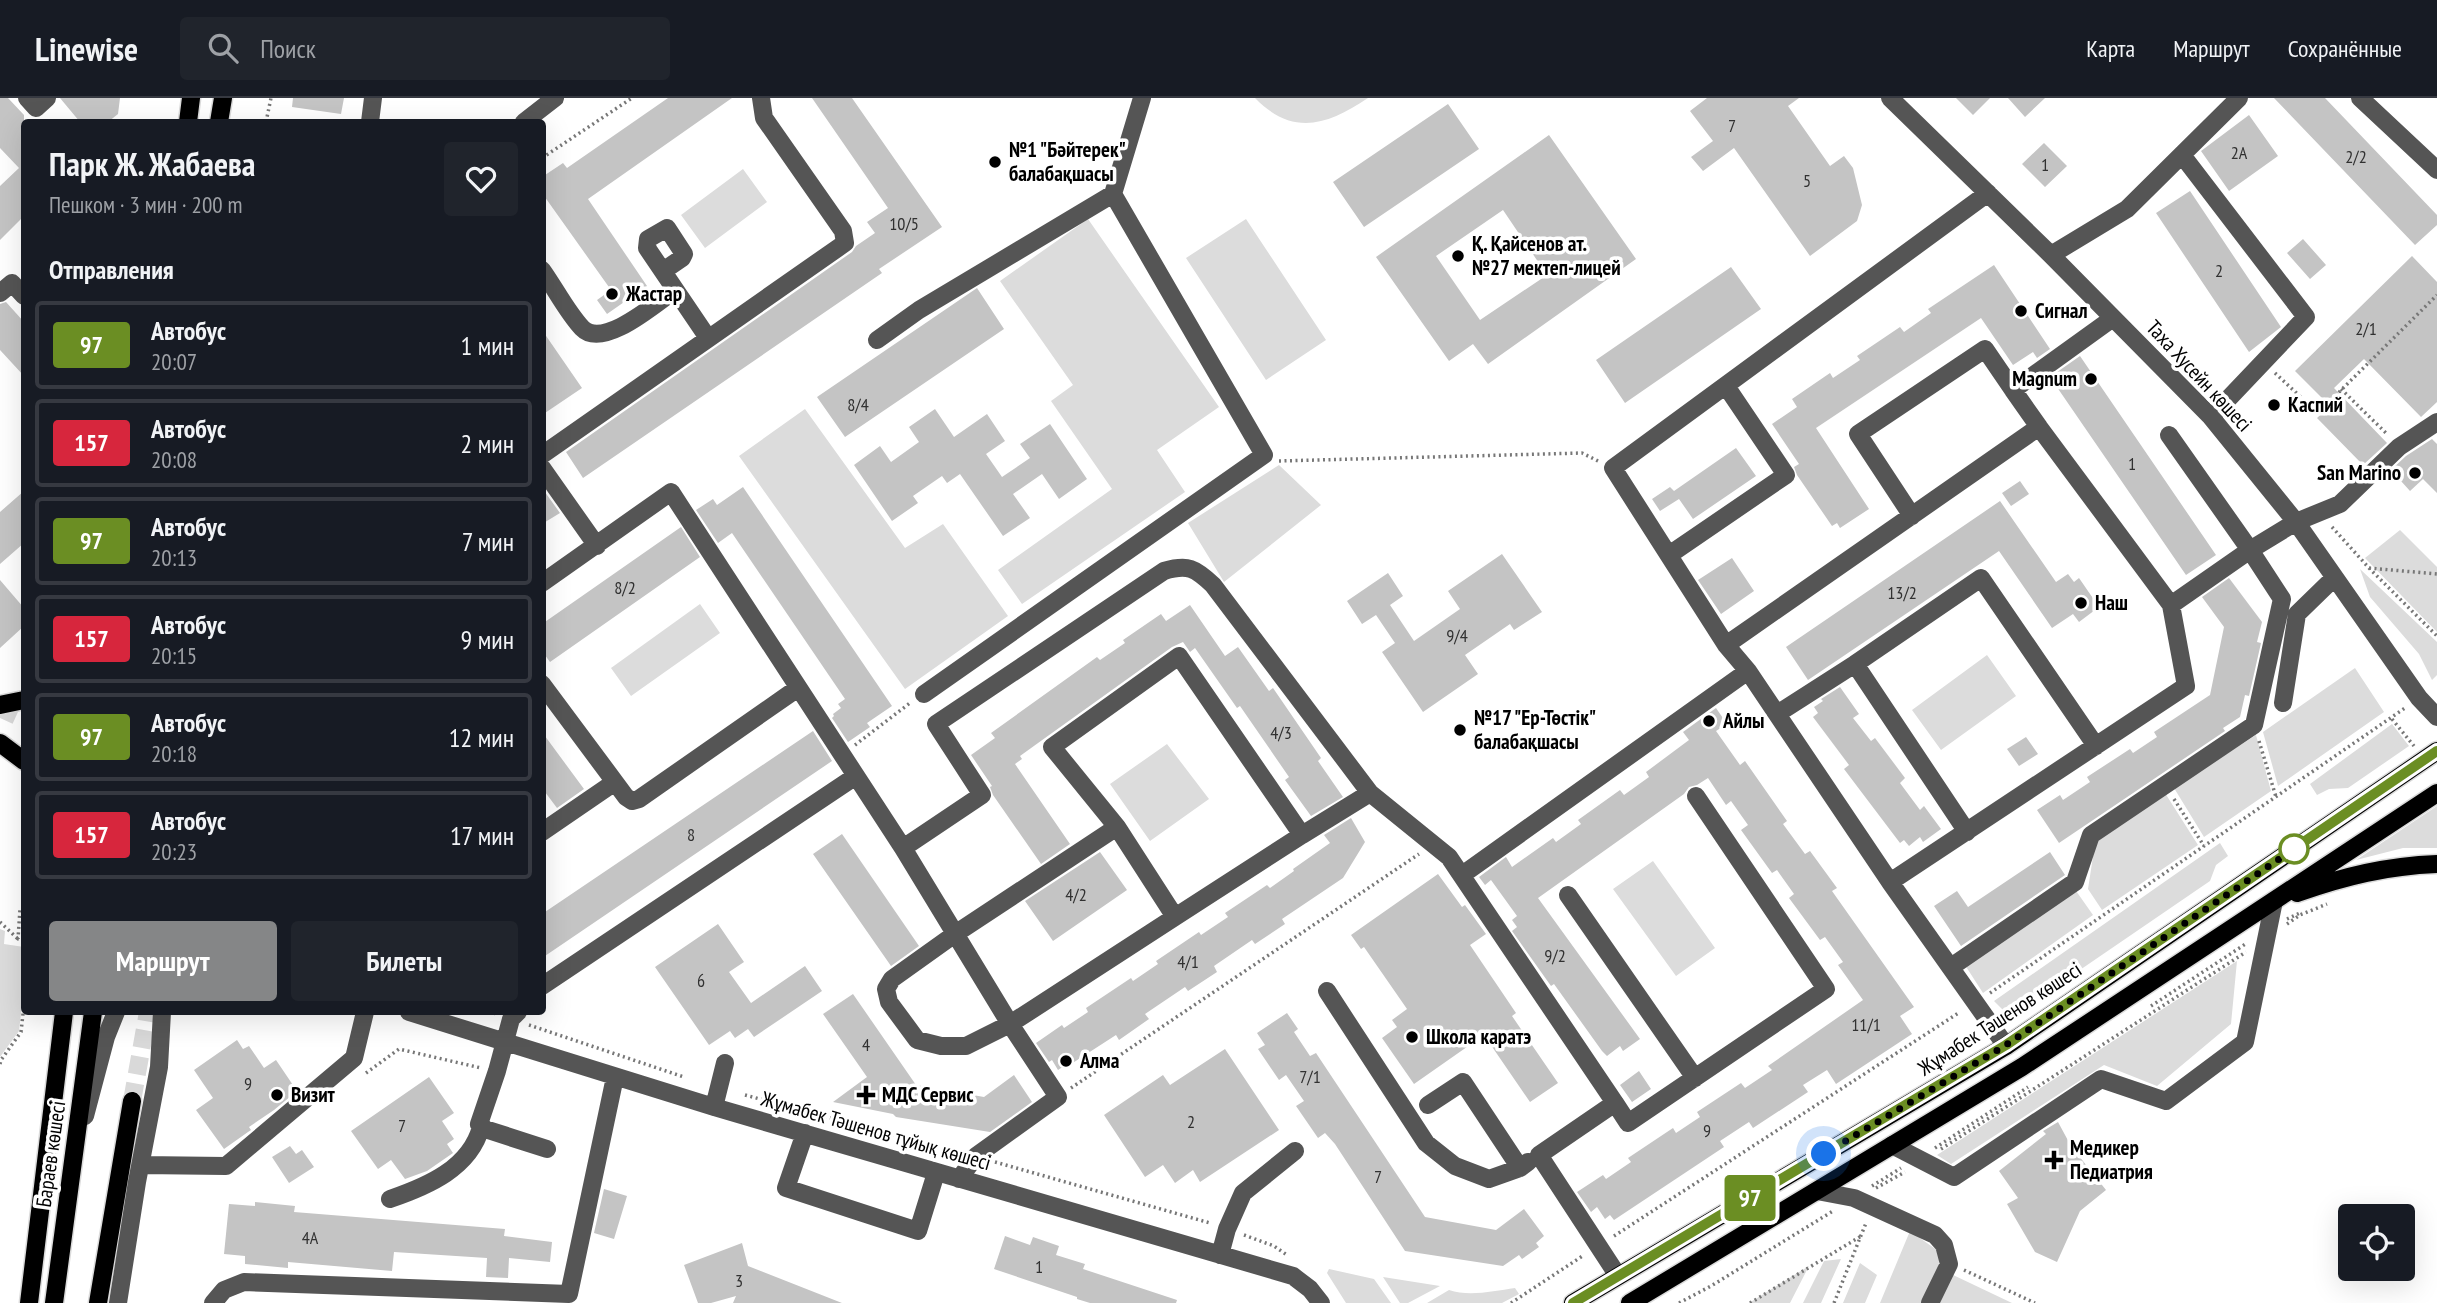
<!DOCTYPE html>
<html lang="ru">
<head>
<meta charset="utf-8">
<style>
  body { margin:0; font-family:"PT Sans Narrow",sans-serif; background:#20242c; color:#f1f3f6; height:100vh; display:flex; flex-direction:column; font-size:26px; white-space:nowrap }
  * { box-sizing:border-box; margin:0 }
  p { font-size:23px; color:#9ea1a6 }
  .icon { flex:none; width:38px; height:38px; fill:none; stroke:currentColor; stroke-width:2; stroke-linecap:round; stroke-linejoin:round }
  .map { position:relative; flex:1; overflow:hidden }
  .drawer { position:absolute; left:21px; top:21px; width:525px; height:896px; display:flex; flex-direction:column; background:#171b24; border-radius:7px; box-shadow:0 7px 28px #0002 }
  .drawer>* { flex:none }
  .badge { padding:0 14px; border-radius:5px; font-size:24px; line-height:46px }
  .fabs { position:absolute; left:2338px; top:1106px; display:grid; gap:14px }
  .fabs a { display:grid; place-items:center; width:77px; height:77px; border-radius:7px; background:#171b24; box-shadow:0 7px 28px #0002; font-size:35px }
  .you { position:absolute; width:35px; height:35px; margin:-18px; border:5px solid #fff; border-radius:50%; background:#1a73e8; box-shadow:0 0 0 10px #1a73e833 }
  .map>.badge { position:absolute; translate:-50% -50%; box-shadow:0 0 0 4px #fff }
  h2 { padding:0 28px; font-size:26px; line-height:63px }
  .round { display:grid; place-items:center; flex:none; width:74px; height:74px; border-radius:7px; background:#20242c }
  .headline { display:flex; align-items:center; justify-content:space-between; height:119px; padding:0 28px }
  h1 { font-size:33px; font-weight:800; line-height:52px }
  .button { display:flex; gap:14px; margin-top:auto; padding:14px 28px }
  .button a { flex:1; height:80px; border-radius:7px; background:#858687; color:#fff; font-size:28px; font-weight:800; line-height:80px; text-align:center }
  .button a+a { background:#20242c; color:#f1f3f6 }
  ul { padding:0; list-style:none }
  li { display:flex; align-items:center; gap:21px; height:88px; margin:0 14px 10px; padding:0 14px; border:4px solid #363941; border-radius:7px }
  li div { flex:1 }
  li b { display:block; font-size:26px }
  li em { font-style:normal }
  li .badge { min-width:77px; font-weight:700; text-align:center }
  header { display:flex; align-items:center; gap:42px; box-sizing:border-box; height:98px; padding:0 35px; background:#171b24; border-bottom:2px solid #363941 }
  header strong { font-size:33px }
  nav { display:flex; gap:38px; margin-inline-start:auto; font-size:24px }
  .search { width:490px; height:63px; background:#20242c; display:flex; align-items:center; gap:18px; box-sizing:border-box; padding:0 24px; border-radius:7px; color:#9ea1a6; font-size:26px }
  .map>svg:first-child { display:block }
</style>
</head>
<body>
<header>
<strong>Linewise</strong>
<div class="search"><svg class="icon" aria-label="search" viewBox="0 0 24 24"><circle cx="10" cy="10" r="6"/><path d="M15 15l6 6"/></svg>Поиск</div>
<nav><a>Карта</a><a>Маршрут</a><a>Сохранённые</a></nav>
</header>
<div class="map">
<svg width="2437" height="1205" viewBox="0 0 2437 1205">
  <rect width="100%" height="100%" fill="#fff"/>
  <path fill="#dcdcdc" d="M1255,0H1368C1328,27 1293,39 1255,0Z
    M743,71L767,104L705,150L681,117Z
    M1088,121L1219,309L1157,352L1185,394L1022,506L998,472L1112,391L1051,303L1073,287L1000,183Z
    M1246,121L1326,242L1266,282L1186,160Z
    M805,311L905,450L943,426L1008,518L905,591L739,358Z
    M1279,367L1321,407L1224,484L1188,425Z
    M2400,432L2437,469V534L2365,460Z
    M2360,471L2437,544V577L2432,582L2419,556L2370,499Z
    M700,506L720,535L631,598L611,570Z
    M1987,557L2016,598L1941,652L1912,612Z
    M2355,570L2384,614L2278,688L2263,634Z
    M2392,626L2409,648L2348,690L2329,691L2317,697L2310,686Z
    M2256,637L2271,693L2204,739L2174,690Z
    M1167,646L1209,701L1150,743L1110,686Z
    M2165,695L2198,747L2102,812L2088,791L2096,739Z
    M2437,708V750H2403L2356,762Z
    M2220,745L2228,758L2216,767L2210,783L2017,915L2003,912L1994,903Z
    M1653,763L1715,850L1676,878L1613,791Z
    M2074,790L2093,817L1983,895L1963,864Z
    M0,831L5,833L4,846L24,849V889L19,933L0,959Z
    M2237,863L2231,926L2157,988L2104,967L1951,1066L1937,1057Z
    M1910,1133L1941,1155L1937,1174L1922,1205H1880Z
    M1841,1161L1821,1205H1803L1824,1163Z
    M1860,1165L1877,1177L1865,1205H1843Z
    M1809,1168L1790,1205H1749Z
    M1329,1171L1374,1181L1391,1205H1346L1327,1175Z
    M1951,1176L2012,1205H1937Z
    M1383,1179L1440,1188L1408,1205H1400Z
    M1515,1190L1519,1196L1502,1205H1427L1449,1192C1469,1199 1494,1193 1515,1190Z"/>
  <path fill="#c4c4c4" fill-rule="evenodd" d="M0,0H8L24,17V118L0,142V88L19,70L0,50Z
    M60,0H120L118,16L108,24H80Z
    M293,0H344L341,16L292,9Z
    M668,0H732L588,101L647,188L607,216L597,202L611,192L542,95V79L563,65L567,70Z
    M812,0H852L942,129L879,171L882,175L583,380L566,354L852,154L856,148L875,135L867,124L888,110Z
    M1707,0H1799L1788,8L1830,68L1844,58L1853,70L1862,107L1857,123L1810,158L1734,50L1703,73L1691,59L1713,43L1690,13Z
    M1956,0H1990L1973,17Z
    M2008,0H2045L2025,19Z
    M2274,0H2325L2437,117V127L2415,147Z
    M1448,6L1479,51L1364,129L1333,84Z
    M2249,17L2278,58L2229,93L2201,53Z
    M1549,37L1636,161L1488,266L1473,246L1449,263L1376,159ZM1503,112L1547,177L1480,222L1436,158Z
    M2044,45L2067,68L2045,89L2022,66Z
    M2190,93L2281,229L2249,254L2156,115Z
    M2303,141L2326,167L2310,181L2287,155Z
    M2412,158L2437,184V304L2421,319L2364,261L2334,290L2387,345L2363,367L2317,320L2330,308L2295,273Z
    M1994,167L2050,251L2037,260L2033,254L2013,267L1981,220L1816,330L1869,411L1840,430L1837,425L1832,428L1797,377L1794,369L1799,366L1772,326L1797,309L1792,301L1830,275L1833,280L1860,262L1857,258L1900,229L1904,234L1931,215L1928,211Z
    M1731,169L1761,211L1625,305L1596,262Z
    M977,190L1004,231L845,339L817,299Z
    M6,204L24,224V278L0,252V206Z
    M542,232L582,290L542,317Z
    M2080,258L2216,457L2186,477L2050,279Z
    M935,311L954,339L987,316L1005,343L986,356L1002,379L1030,360L1020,346L1050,326L1087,381L1059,401L1042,376L1013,396L1030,420L1003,438L960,376L947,385L942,378L913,398L918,405L892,423L854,367L880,348L891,364L919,344L909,329Z
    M2432,341L2437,346V395L2423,381L2410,393L2391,372L2406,358Z
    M1736,350L1756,378L1693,421L1679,401L1660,413L1652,401L1670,389L1674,393Z
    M2020,383L2029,396L2011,408L2002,395Z
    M743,389L892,608L867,625L870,629L848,644L832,620L834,618L833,616L841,610L838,606L845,601L732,435L718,445L696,412L713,401L717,407Z
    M542,390L560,415L542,426Z
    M24,393V445L0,466V414Z
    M2000,403L2056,484L2068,476L2074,484L2079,480L2099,509L2079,524L2073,516L2052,530L1999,453L1808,582L1786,549Z
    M681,429L700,459L550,564L542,553V526Z
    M1502,456L1542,514L1514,532L1510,526L1465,557L1478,576L1423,614L1382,554L1395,545L1376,517L1362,526L1347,503L1388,475L1403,498L1390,507L1414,543L1460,511L1448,493Z
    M1732,460L1754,493L1721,516L1698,482Z
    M2229,480L2262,524L2257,544L2261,545L2249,598L2245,597L2240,619L2223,630L2225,633L2059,745L2037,712L2060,697L2063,702L2090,684L2087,679L2130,651L2133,655L2157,639L2154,634L2210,597L2224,529L2202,499Z
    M0,482L24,510V528L0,550Z
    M1190,507L1225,558L1238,549L1269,593L1273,590L1321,660L1318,663L1343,699L1311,718L1285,682L1289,679L1240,608L1237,610L1195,550L1190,554L1183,544L1172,549L1045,640L1020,658L1022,661L1015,666L1070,746L1041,766L993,697L990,689L992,688L971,657L995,640L991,635L1097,559L1100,562L1125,545L1123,542L1161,516L1166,523Z
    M1840,589L1859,616L1853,620L1871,643L1875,640L1905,680L1900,685L1920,712L1924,708L1941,731L1923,744L1920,739L1909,748L1904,742L1900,745L1844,671L1849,667L1813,619L1818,615L1814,609L1823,603L1821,601Z
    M1716,610L1727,626L1716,633L1740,667L1745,663L1787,723L1783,726L1805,756L1810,753L1837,790L1832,793L1914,909L1900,918L1912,936L1836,986L1827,972L1803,987L1808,994L1753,1030L1749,1024L1720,1043L1724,1049L1614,1122L1610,1117L1605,1121L1597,1109L1591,1114L1577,1094L1603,1077L1606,1081L1631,1064L1628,1060L1673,1030L1676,1035L1700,1019L1697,1014L1741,985L1745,990L1772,972L1768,968L1863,902L1838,867L1843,864L1825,839L1820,842L1789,800L1794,796L1777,772L1772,775L1741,732L1748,727L1731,703L1726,707L1708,680L1697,687L1689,689L1684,696L1538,800L1640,941L1623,953L1620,948L1607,958L1602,953L1554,886L1551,888L1512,833L1517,829L1512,822L1517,818L1491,782L1485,787L1479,779L1506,759L1512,769L1553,740L1556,744L1581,726L1578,722L1620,692L1624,697L1649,679L1646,674L1689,642L1683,634Z
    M813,633L832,663L542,860V816Z
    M542,634L584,691L557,710L542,690Z
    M2026,639L2038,656L2019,668L2007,651Z
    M1351,720L1365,744L1343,780L1282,821L1285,826L1255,846L1252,842L1214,868L1217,874L1188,893L1185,889L1145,916L1149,921L1119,942L1116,937L1068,968L1067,966L1058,972L1052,962L1049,964L1036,945L1062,927L1064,930L1088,914L1086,910L1131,880L1133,883L1158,866L1156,863L1199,834L1201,837L1228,819L1225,815L1267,787L1270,790L1294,773L1293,771L1330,745L1324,737Z
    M842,736L919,848L891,868L813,756Z
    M1100,754L1127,792L1053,843L1025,803Z
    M2050,754L2065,777L1961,848L1934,808L1957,793L1968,809Z
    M1438,776L1462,809L1465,807L1486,836L1470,847L1516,915L1512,918L1558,985L1530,1004L1484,937L1414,986L1382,940L1397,929L1392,922L1407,911L1364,849L1361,851L1351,837Z
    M718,826L744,864L729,874L751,905L805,868L822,893L754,939L748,931L735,940L730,933L709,947L655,869Z
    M853,896L916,987L984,999L1014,977L1032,1004L990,1034L896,1019L893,1016L833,1004L867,979L823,916Z
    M1287,915L1298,931L1294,934L1310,958L1316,955L1425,1119L1496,1132L1524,1111L1544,1138L1536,1145L1539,1149L1522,1161L1519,1157L1503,1168L1405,1153L1335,1046L1325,1035L1318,1040L1296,1008L1304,1003L1286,977L1279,982L1258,951L1265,947L1257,935Z
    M237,942L243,951L249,948L264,970L276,962L297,993L274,1012L249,1029L251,1032L248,1034L224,1051L196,1012L213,1000L194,972Z
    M1225,951L1279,1032L1200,1084L1193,1072L1175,1085L1163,1067L1145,1079L1104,1017L1163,977L1170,987Z
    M1639,973L1651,991L1632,1004L1620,987Z
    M429,979L454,1015L442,1023L454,1041L447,1046L453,1055L427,1073L405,1081L391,1062L378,1071L351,1033Z
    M2058,1024L2071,1048L2106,1092L2080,1113L2057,1164L2035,1154L2007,1106L2018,1100L1999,1073L2046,1036L2043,1033Z
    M290,1048L296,1056L302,1052L314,1069L289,1085L272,1059Z
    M604,1091L627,1098L614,1141L594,1135Z
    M255,1104L295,1108L294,1114L505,1131L504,1138L552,1144L550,1164L509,1160L508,1180L486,1179L487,1160L394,1154L392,1173L288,1164V1170L245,1166V1158L224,1156L229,1106L255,1108Z
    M1005,1138L1030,1147L1033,1139L1059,1148L1056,1157L1085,1166L1083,1171L1177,1202L1176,1205H1090L1077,1201V1199L994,1171Z
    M742,1145L748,1168L842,1205H733L736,1198L711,1205H698L684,1167Z"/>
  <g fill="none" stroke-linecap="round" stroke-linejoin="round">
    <path stroke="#d9d9d9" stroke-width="18" stroke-dasharray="18 9" stroke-linecap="butt" d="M0,610L24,621
      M132,1003L148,914"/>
    <defs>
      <path id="major" d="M188,24L191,0
        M219,24L223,0
        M0,607L24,602
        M0,645L24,663
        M2297,795C2345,778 2387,768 2437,766
        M29,1205L64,914
        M54,1205L93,914
        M98,1205L132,1003
        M1573,1205L2006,948L2437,653
        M1630,1205L2022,969L2437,695"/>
    </defs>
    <use href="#major" stroke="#dbdbdb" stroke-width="21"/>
    <path stroke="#777" stroke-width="3.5" stroke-dasharray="2 3.5" stroke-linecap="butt" d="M266,24L271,0
      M542,60L632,0
      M2275,275L2318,315L2437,197
      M2341,291L2387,336
      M1279,363L1582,355L1598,363
      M2332,429L2369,470L2437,538
      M2369,470L2437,476
      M2392,621L2414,648
      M2259,643L2276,699
      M855,647L910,605
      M2174,701L2204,748
      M24,812L20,811L18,841L24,842
      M2287,821L2302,814
      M0,824L18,841
      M2287,826L2300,817L2327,806
      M1990,895L2405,610
      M2151,908L2247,845
      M484,914L495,916
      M529,927L684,979
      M0,966L1,962L21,934L24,907
      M366,975L399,951L481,970
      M1071,990L1419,756
      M745,997L958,1054
      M1935,1050L2028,989
      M1941,1051L2246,854
      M995,1064L1210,1125
      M1872,1088L1901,1070
      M1876,1090L1905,1074
      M1244,1137L1274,1148L1287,1157
      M1614,1138L1960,914
      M1964,1172L2035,1205
      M1511,1205L1584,1157
      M1679,1205L1711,1188L1833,1113
      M1750,1205L1863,1137
      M1834,1205L1866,1125"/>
    <path stroke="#555" stroke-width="18" d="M27,0L36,10L47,0
      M1890,0L2051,157L2211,319L2296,424L2419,600L2437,619
      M2360,0L2437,72
      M370,24L373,0
      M524,24L555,0
      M2182,57L2306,219L2211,319
      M2051,157L2127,111L2239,0
      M542,172C555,190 567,214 582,230C603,252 656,205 675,192
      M663,173L682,160L684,156L667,130L648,141L647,150L708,240
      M0,195L12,185L24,198
      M877,242L919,212L1113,96
      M2039,329L2171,507
      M542,357L845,145L843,133L764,20L761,0
      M542,370L597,448
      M1912,418L1858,336L1985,251L2013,292
      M1669,457L1786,377L1726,288
      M542,485L671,394L903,750L1010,926L1058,999L976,1058L959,1081
      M1726,547L2039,329L2013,292L2113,220
      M1855,566L1981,480L2096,648
      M1748,573L1726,547L1613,370L1988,95
      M542,586L626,699L632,703L639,701L798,590
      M924,596L1264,357L1113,96L1142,0
      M2283,605L2297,516L2334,480
      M1777,616L1855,566L1967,734
      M1117,729L955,836L892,881L886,891L889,904L917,942L941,948H966L1010,926L1175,819L1117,729L1052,649L1179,558L1302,737L1370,695
      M542,734L615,684
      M903,750L982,697L936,626L1164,473C1188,466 1195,470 1213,487L1370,695L1449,759L1615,1005L1539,1057L1618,1178
      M1462,777L1748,573L1890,784L2006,948
      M1890,784L2186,588L2171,507L2250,452L2296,424L2340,406L2399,349L2437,324
      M1568,797L1695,980
      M1175,819L1302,737
      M1951,869L2075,784L2091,737L2254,627L2282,501L2250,452L2169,337
      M542,888L856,678
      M1327,893L1426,1045L1455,1068L1489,1081L1520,1070
      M409,914L714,1009L1293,1178L1310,1191L1321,1205
      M518,914L511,921L497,973L479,1026L485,1031L547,1051
      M1615,1005L1628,1025L1826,891L1696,698
      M1428,1007L1463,984L1520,1070L1528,1064
      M714,1009L725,965
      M85,1018L106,939L116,914
      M805,1035L786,1090L918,1133L936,1075
      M1892,1047L1954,1079L2101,981L2166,1003L2245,944L2274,803
      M141,1067L226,1068L354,960L365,914
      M1817,1093L1854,1100L1935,1137L1944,1147L1949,1166L1930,1205
      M390,1101C428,1088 470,1070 481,1029
      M1220,1157L1227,1131L1243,1095L1295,1053
      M118,1205L137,1084L159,969L162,914
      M213,1205L224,1192L244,1184L569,1196L615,979"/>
    <use href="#major" stroke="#000" stroke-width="18"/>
  </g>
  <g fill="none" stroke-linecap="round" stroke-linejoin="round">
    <defs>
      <path id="line" d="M1573,1205L2006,947L2437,653"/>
    </defs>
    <use href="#line" stroke="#fff" stroke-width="16"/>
    <use href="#line" stroke="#6b8e23" stroke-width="10"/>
    <path stroke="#000" stroke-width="7" stroke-dasharray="0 12.6" d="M1824,1056L2006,947L2294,751"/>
  </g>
  <g fill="#000" stroke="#fff" stroke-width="2.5">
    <circle cx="995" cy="64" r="7"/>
    <circle cx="1458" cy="158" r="7"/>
    <circle cx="612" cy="196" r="7"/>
    <circle cx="2021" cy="213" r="7"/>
    <circle cx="2091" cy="281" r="7"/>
    <circle cx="2274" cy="307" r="7"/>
    <circle cx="2415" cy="375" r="7"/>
    <circle cx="2081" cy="505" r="7"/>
    <circle cx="1709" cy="623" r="7"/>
    <circle cx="1460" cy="632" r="7"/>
    <circle cx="1412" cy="939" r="7"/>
    <circle cx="1066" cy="963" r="7"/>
    <circle cx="277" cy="997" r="7"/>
    <path d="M862.5 986.5h7v7h7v7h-7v7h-7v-7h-7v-7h7z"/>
    <path d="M2050.5 1051.5h7v7h7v7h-7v7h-7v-7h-7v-7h7z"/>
  </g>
  <circle fill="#fff" stroke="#6b8e23" stroke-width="3.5" cx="2294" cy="751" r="14"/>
  <g text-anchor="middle" stroke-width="7" stroke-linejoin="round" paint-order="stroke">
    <g font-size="18" fill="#313131">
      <text x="1732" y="34">7</text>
      <text x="2239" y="61">2А</text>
      <text x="2356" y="65">2/2</text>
      <text x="2045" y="73">1</text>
      <text x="1807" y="89">5</text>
      <text x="904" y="132">10/5</text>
      <text x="2219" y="179">2</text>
      <text x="2366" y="237">2/1</text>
      <text x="858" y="313">8/4</text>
      <text x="2132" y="372">1</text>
      <text x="625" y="496">8/2</text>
      <text x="1902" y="501">13/2</text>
      <text x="1457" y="544">9/4</text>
      <text x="1281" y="641">4/3</text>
      <text x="691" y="743">8</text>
      <text x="1076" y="803">4/2</text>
      <text x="1555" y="864">9/2</text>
      <text x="1188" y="870">4/1</text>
      <text x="701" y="889">6</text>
      <text x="1866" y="933">11/1</text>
      <text x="866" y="953">4</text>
      <text x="1310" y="985">7/1</text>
      <text x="248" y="992">9</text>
      <text x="1191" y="1030">2</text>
      <text x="402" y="1034">7</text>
      <text x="1707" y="1039">9</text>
      <text x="1378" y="1085">7</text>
      <text x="310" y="1146">4А</text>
      <text x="1039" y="1175">1</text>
      <text x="739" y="1189">3</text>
    </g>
    <g font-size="21" font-weight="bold" fill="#000" stroke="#fff" text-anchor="start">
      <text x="1009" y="59">№1 "Бәйтерек"<tspan x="1009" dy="24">балабақшасы</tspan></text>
      <text x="1472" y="153">Қ. Қайсенов ат.<tspan x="1472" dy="24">№27 мектеп-лицей</tspan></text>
      <text x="626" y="203">Жастар</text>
      <text x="2035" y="220">Сигнал</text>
      <text x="2077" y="288" text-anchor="end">Magnum</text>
      <text x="2288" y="314">Каспий</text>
      <text x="2401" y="382" text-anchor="end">San Marino</text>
      <text x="2095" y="512">Наш</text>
      <text x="1474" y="627">№17 "Ер-Төстік"<tspan x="1474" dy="24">балабақшасы</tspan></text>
      <text x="1723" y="630">Айлы</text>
      <text x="1426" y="946">Школа каратэ</text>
      <text x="1080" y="970">Алма</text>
      <text x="291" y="1004">Визит</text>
      <text x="882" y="1004">МДС Сервис</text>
      <text x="2070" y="1057">Медикер<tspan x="2070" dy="24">Педиатрия</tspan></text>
    </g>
    <g font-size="21" fill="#000" stroke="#fff">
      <text transform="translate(2199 278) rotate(47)" y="7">Таха Хусейн көшесі</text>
      <text transform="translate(2000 921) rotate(-33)" y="7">Жұмабек Тәшенов көшесі</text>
      <text transform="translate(876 1033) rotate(16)" y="7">Жұмабек Тәшенов тұйық көшесі</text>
      <text transform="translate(51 1056) rotate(-82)" y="7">Бараев көшесі</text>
    </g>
  </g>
</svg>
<div class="fabs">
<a><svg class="icon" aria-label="locate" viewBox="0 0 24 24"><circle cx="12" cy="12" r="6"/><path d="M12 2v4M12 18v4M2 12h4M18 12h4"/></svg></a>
</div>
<div class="you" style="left:1824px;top:1056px"></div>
<b class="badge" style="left:1750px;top:1100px;background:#6b8e23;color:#fff">97</b>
<section class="drawer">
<div class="headline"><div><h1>Парк Ж. Жабаева</h1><p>Пешком · 3 мин · 200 m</p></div><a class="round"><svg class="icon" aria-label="heart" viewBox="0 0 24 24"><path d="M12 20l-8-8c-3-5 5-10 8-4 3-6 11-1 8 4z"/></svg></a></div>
<h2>Отправления</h2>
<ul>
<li><span class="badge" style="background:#6b8e23;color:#fff">97</span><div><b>Автобус</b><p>20:07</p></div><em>1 мин</em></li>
<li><span class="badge" style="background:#d7263d;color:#fff">157</span><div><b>Автобус</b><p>20:08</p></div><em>2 мин</em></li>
<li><span class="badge" style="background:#6b8e23;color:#fff">97</span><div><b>Автобус</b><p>20:13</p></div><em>7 мин</em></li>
<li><span class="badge" style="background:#d7263d;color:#fff">157</span><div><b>Автобус</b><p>20:15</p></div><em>9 мин</em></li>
<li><span class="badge" style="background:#6b8e23;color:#fff">97</span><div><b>Автобус</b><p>20:18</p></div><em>12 мин</em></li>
<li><span class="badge" style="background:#d7263d;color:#fff">157</span><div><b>Автобус</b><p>20:23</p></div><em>17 мин</em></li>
</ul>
<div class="button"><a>Маршрут</a><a>Билеты</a></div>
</section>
</div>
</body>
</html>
